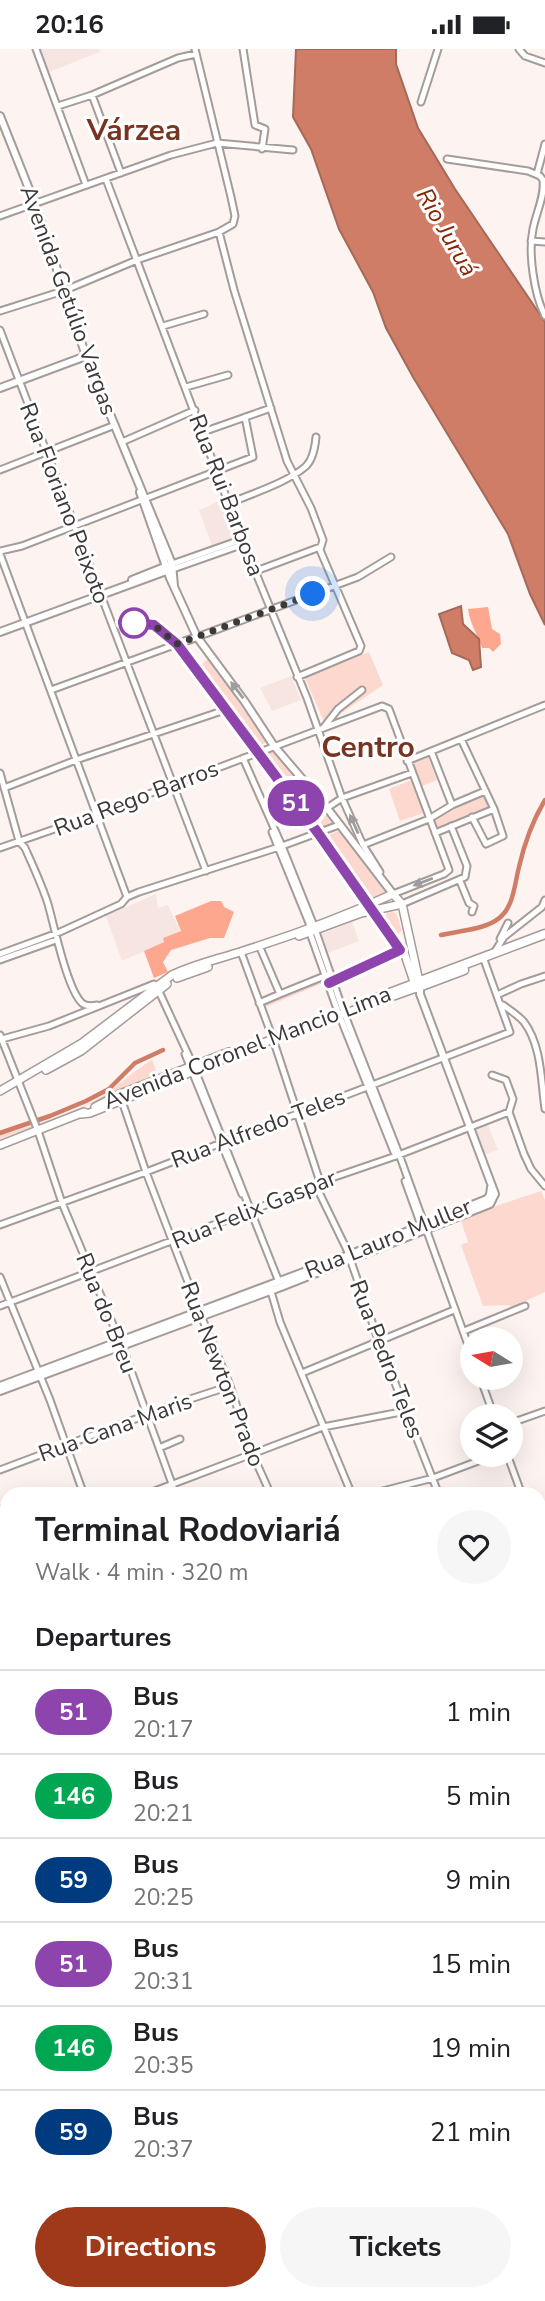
<!DOCTYPE html>
<html lang="en">
<head>
<meta charset="utf-8">
<style>
  body { margin:0; font-family:"Nunito Sans",sans-serif; background:#f6f6f6; color:#202124; height:100vh; display:flex; flex-direction:column; font-size:26px; white-space:nowrap }
  * { box-sizing:border-box; margin:0 }
  p { font-size:23px; color:#757577 }
  .icon { flex:none; width:38px; height:38px; fill:none; stroke:currentColor; stroke-width:2; stroke-linecap:round; stroke-linejoin:round }
  .map { position:relative; flex:1; overflow:hidden }
  .drawer { position:absolute; left:0px; top:1438px; width:546px; height:814px; display:flex; flex-direction:column; background:#fff; border-radius:21px 21px 0 0; box-shadow:0 7px 28px #0002 }
  .drawer>* { flex:none }
  .badge { padding:0 14px; border-radius:23px; font-size:24px; line-height:46px }
  .needle { width:46px; rotate:281deg }
  .tools { position:absolute; left:460px; top:1278px; display:grid; gap:14px }
  .tools a { display:grid; place-items:center; width:63px; height:63px; border-radius:50%; background:#fff; box-shadow:0 7px 28px #0002; font-size:35px }
  .you { position:absolute; width:35px; height:35px; margin:-18px; border:5px solid #fff; border-radius:50%; background:#1a73e8; box-shadow:0 0 0 10px #1a73e833 }
  .map>.badge { position:absolute; translate:-50% -50%; box-shadow:0 0 0 4px #fff }
  h2 { padding:0 35px; font-size:26px; line-height:63px }
  .round { display:grid; place-items:center; flex:none; width:74px; height:74px; border-radius:37px; background:#f6f6f6 }
  .summary { display:flex; align-items:center; justify-content:space-between; height:119px; padding:0 35px }
  h1 { font-size:33px; font-weight:700; line-height:52px }
  .cta { display:flex; gap:14px; margin-top:auto; padding:14px 35px }
  .cta a { flex:1; height:80px; border-radius:42px; background:#a0381a; color:#fff; font-size:28px; font-weight:700; line-height:80px; text-align:center }
  .cta a+a { background:#f6f6f6; color:#202124 }
  ul { padding:0; list-style:none }
  li { display:flex; align-items:center; gap:21px; height:84px; padding:0 35px; border-top:2px solid #e0e0e0 }
  li div { flex:1 }
  li b { display:block; font-size:26px }
  li em { font-style:normal }
  li .badge { min-width:77px; font-weight:700; text-align:center }
  .status { display:flex; justify-content:space-between; align-items:center; height:49px; padding:0 35px; background:#fff; direction:ltr }
  .status svg { height:19px; fill:currentColor }
  .map>svg:first-child { display:block }
</style>
</head>
<body>
<div class="status"><b>20:16</b><svg viewBox="0 0 49 12"><path d="M0 12V9h3v3zM5 12V6h3v6zM10 12V3h3v9zM15 12V0h3v12zM26 1h20v11H26zM47 4h2v5h-2z"/></svg></div>
<div class="map">
<svg width="545" height="2252" viewBox="0 0 545 2252">
  <rect width="100%" height="100%" fill="#fdf3f1"/>
  <path fill="#f7e5e1" d="M40,0H99L100,3L49,23Z
    M224,450L238,490L213,499L199,461Z
    M291,627L301,651L272,662L260,639Z
    M156,845L158,859L168,856L180,882L163,889L164,893L122,912L106,867Z
    M352,873L359,892L328,904L322,885Z
    M488,1076L498,1101L484,1106L474,1082Z"/>
  <path fill="#fcd8ce" d="M369,603L383,636L325,675L305,629Z
    M208,610L267,693L259,697L220,649L199,617Z
    M275,702L332,774L324,778L268,704Z
    M428,708L437,731L422,737L413,713Z
    M412,731L424,764L400,772L389,740Z
    M484,745L490,758L437,781L431,768Z
    M338,782L357,803L387,844L368,850L324,790L325,788Z
    M392,863L396,864L402,882L397,885L384,871L387,864Z
    M322,931L323,934L263,959L259,951L273,945L280,947Z
    M152,1011L158,1026L45,1074L0,1090V1086C29,1079 78,1062 103,1047C120,1036 134,1021 152,1011Z
    M541,1142L545,1151V1243L511,1259L510,1256L483,1257L461,1196L468,1193L460,1169Z
    M2,2172H7V2245H149V2252H0Z
    M539,2180L545,2188V2252H446L450,2245H539Z
    M278,2245H375L373,2252H283Z"/>
  <path fill="#fea78f" d="M488,558L492,580L500,585L501,595L493,603L489,599H482C477,584 470,575 468,560Z
    M211,852H221L224,858L234,863L224,889H210L171,901L163,913L168,923L154,929L144,902L164,893L163,889L181,882L175,867Z
    M7,2048V2172H2L0,2176V2051Z
    M545,2055V2188L539,2180V2068Z
    M149,2245H278L283,2252H149Z
    M375,2245H450L446,2252H373Z"/>
  <path fill="#d07d67" stroke="#a46959" stroke-width="2" d="M296,0H396V15L418,79L455,140L545,273V576L530,545L508,485L413,328L386,279L373,243L339,180L311,100L293,68Z
    M461,557L463,575L479,590L481,618L473,621L469,611L452,604L439,565Z"/>
  <g fill="none" stroke-linecap="round" stroke-linejoin="round">
    <path stroke="#d07d67" stroke-width="4.5" d="M441,886C458,882 480,881 495,872C514,861 514,837 519,818C524,796 533,771 545,751
      M0,1084L50,1067L86,1052L109,1040L135,1014L163,1001"/>
    <defs>
      <path id="minor" d="M36,0L86,136
        M243,0L255,76L265,80L262,100
        M519,0L525,7L545,14
        M92,46L121,124
        M421,53L438,0
        M58,57L92,46L178,9L196,5
        M447,110L528,122L540,127L543,131C545,147 536,164 533,180C528,204 534,245 545,267
        M537,125L545,95
        M106,130L244,495L307,649L342,749L363,796L380,823
        M0,167L171,106L217,94L293,101
        M219,183L234,241L287,412L311,459L323,491L320,501L361,597L359,602L297,628
        M531,192L545,193
        M0,262L63,242L137,211L219,183L233,175L235,167L231,148L195,0
        M163,277L204,265
        M0,281L206,822
        M186,338L228,326
        M203,383L271,359
        M122,393L195,361
        M0,421L115,376
        M230,454C251,445 288,433 305,418C313,411 315,399 316,388
        M0,502L22,497L253,408L245,368
        M0,505L127,848
        M172,515L243,490
        M173,520L244,495
        M256,522L320,498
        M197,588L358,528L391,508
        M51,641L177,595L154,576L123,573
        M324,678L338,660L362,641
        M461,690L494,760L503,787L486,795L472,768
        M431,702L452,756
        M243,709L282,797L314,877L343,961L399,1105L472,1307
        M407,712L545,656
        M0,724L19,792L25,799C33,817 42,836 48,855C54,876 67,940 82,954C86,958 92,957 97,956
        M4,739L76,711L225,661
        M327,759L342,749L412,724
        M272,783L309,874L310,884L338,963L394,1103
        M435,784L494,760
        M363,796L429,770L452,756L485,742
        M0,799L69,775L382,657L389,660L449,821L444,825L393,845
        M460,832L469,854L474,857L472,863
        M402,855L465,828L467,817L451,777
        M500,890L508,874
        M261,901L280,945L327,926
        M241,903L273,990L320,1133
        M494,904L504,888L542,858L545,851
        M0,905L60,883L121,855L127,848L139,843L282,797L339,776
        M0,911L56,891
        M330,933L400,901
        M497,946L521,935L545,927
        M259,954L280,945
        M503,956C510,961 519,967 524,973C542,997 541,1033 545,1060
        M0,986L38,1082L62,1154L124,1302L176,1446
        M2,990L49,977L154,935L156,936L193,1016L279,1233
        M185,1005L242,1145
        M492,1026L506,1031L513,1050L509,1063L524,1105L531,1120L545,1137
        M121,1049L146,1123L199,1262L229,1334L253,1406L271,1446
        M405,1132L422,1179
        M316,1137L347,1201L379,1293L439,1446
        M0,1176L146,1123L510,983L483,908
        M0,1228L50,1351L84,1446
        M270,1239L280,1273L352,1446
        M0,1257L316,1137L320,1133L396,1107L509,1063
        M464,1282L525,1257
        M302,1324L454,1261
        M480,1328L494,1367
        M511,1374L545,1362
        M159,1399L180,1390
        M507,1405L522,1446
        M0,1421L178,1354L230,1337
        M144,1446L323,1378L406,1362
        M367,1446L433,1429L497,1405
        M0,1460L7,1478
        M539,1489L545,1504
        M0,1500L7,1497
        M539,1567L545,1564
        M539,1660L545,1658
        M0,1696L7,1717
        M539,1705L545,1722
        M539,1753L545,1750
        M0,1768L7,1766
        M0,1803L7,1804
        M540,1843L545,1854
        M0,1861L7,1858
        M0,1934L6,1948"/>
      <path id="tertiary" d="M0,67L35,155L86,307L172,515L174,537
        M0,339L86,307
        M140,443L170,529L197,588L245,653L274,697L327,759L393,845
        M132,531L167,517
        M0,583L169,521
        M197,588L177,595L318,784L368,856
        M0,1337L349,1206L487,1150L490,1146L491,1138
        M0,1342L281,1238L490,1155L495,1145L420,945V938"/>
      <path id="secondary" d="M299,887L361,864L402,855
        M177,929L208,918
        M362,954L415,934
        M46,1021L81,1002L167,935
        M0,1042L82,994L172,926C195,915 219,910 243,902C294,886 345,867 393,845L402,855L420,937
        M95,1058L120,1045L229,1003
        M81,1065L90,1064L273,990L416,939L404,903L400,901L368,856
        M0,1096L84,1063"/>
      <path id="primary" d="M415,934L545,885
        M416,939L464,921"/>
    </defs>
    <use href="#minor" stroke="#a49c99" stroke-width="9"/>
    <use href="#tertiary" stroke="#a49c99" stroke-width="10"/>
    <use href="#secondary" stroke="#a49c99" stroke-width="10"/>
    <use href="#primary" stroke="#a49c99" stroke-width="11"/>
    <use href="#minor" stroke="#fff" stroke-width="5"/>
    <use href="#tertiary" stroke="#fff" stroke-width="6"/>
    <use href="#secondary" stroke="#fff" stroke-width="7"/>
    <use href="#primary" stroke="#fff" stroke-width="8"/>
  </g>
  <defs><path id="oneway-solid" d="M-6-.8H1V-3.2L6.5 0L1 3.2V.8H-6Z" transform="scale(1.75)"/></defs>
  <g fill="#9e9c9c">
    <use href="#oneway-solid" transform="translate(237 641) rotate(-127)"/>
    <use href="#oneway-solid" transform="translate(354 775) rotate(-114)"/>
    <use href="#oneway-solid" transform="translate(423 833) rotate(159)"/>
  </g>
  <g fill="none" stroke-linecap="round" stroke-linejoin="round">
    <defs>
      <path id="line" d="M123,573L154,576L177,595L318,784L400,901L329,934"/>
    </defs>
    <use href="#line" stroke="#fff" stroke-width="16"/>
    <use href="#line" stroke="#8e44ad" stroke-width="10"/>
    <path stroke="#3d3938" stroke-width="7" stroke-dasharray="0 12.6" d="M134,574L154,576L177,595L313,545"/>
  </g>
  <circle fill="#fff" stroke="#8e44ad" stroke-width="3.5" cx="134" cy="574" r="14"/>
  <g text-anchor="middle" stroke-width="6" stroke-linejoin="round" paint-order="stroke">
    <g font-size="23" fill="#3d3938" stroke="#fff">
      <text transform="translate(69 251) rotate(70)" y="8">Avenida Getúlio Vargas</text>
      <text transform="translate(227 446) rotate(69)" y="8">Rua Rui Barbosa</text>
      <text transform="translate(65 454) rotate(69)" y="8">Rua Floriano Peixoto</text>
      <text transform="translate(136 749) rotate(-21)" y="8">Rua Rego Barros</text>
      <text transform="translate(247 998) rotate(-21)" y="8">Avenida Coronel Mancio Lima</text>
      <text transform="translate(258 1079) rotate(-21)" y="8">Rua Alfredo Teles</text>
      <text transform="translate(254 1160) rotate(-22)" y="8">Rua Felix Gaspar</text>
      <text transform="translate(388 1189) rotate(-22)" y="8">Rua Lauro Muller</text>
      <text transform="translate(107 1264) rotate(68)" y="8">Rua do Breu</text>
      <text transform="translate(387 1310) rotate(69)" y="8">Rua Pedro Teles</text>
      <text transform="translate(223 1325) rotate(69)" y="8">Rua Newton Prado</text>
      <text transform="translate(115 1378) rotate(-20)" y="8">Rua Cana Maris</text>
    </g>
    <g font-size="24" font-style="italic" fill="#872504" stroke="#fff">
      <text transform="translate(447 183) rotate(60)" y="8">Rio Juruá</text>
    </g>
    <g font-size="30" font-weight="bold" fill="#783421" stroke="#fff">
      <text x="134" y="91">Várzea</text>
      <text x="368" y="708">Centro</text>
    </g>
  </g>
</svg>
<div class="tools">
<a><svg class="needle" viewBox="-14 -14 28 28"><path d="M0-13l5 13h-10z" fill="#e53935"/><path d="M0 13l5-13h-10z" fill="#757577"/></svg></a>
<a><svg class="icon" aria-label="layers" viewBox="0 0 24 24"><path d="M12 4l9 5-9 5-9-5zM3 14l9 5 9-5"/></svg></a>
</div>
<div class="you" style="left:313px;top:545px"></div>
<b class="badge" style="left:296px;top:754px;background:#8e44ad;color:#fff">51</b>
<section class="drawer">
<div class="summary"><div><h1>Terminal Rodoviariá</h1><p>Walk · 4 min · 320 m</p></div><a class="round"><svg class="icon" aria-label="heart" viewBox="0 0 24 24"><path d="M12 20l-8-8c-3-5 5-10 8-4 3-6 11-1 8 4z"/></svg></a></div>
<h2>Departures</h2>
<ul>
<li><span class="badge" style="background:#8e44ad;color:#fff">51</span><div><b>Bus</b><p>20:17</p></div><em>1 min</em></li>
<li><span class="badge" style="background:#00a651;color:#fff">146</span><div><b>Bus</b><p>20:21</p></div><em>5 min</em></li>
<li><span class="badge" style="background:#003b80;color:#fff">59</span><div><b>Bus</b><p>20:25</p></div><em>9 min</em></li>
<li><span class="badge" style="background:#8e44ad;color:#fff">51</span><div><b>Bus</b><p>20:31</p></div><em>15 min</em></li>
<li><span class="badge" style="background:#00a651;color:#fff">146</span><div><b>Bus</b><p>20:35</p></div><em>19 min</em></li>
<li><span class="badge" style="background:#003b80;color:#fff">59</span><div><b>Bus</b><p>20:37</p></div><em>21 min</em></li>
</ul>
<div class="cta"><a>Directions</a><a>Tickets</a></div>
</section>
</div>
</body>
</html>
